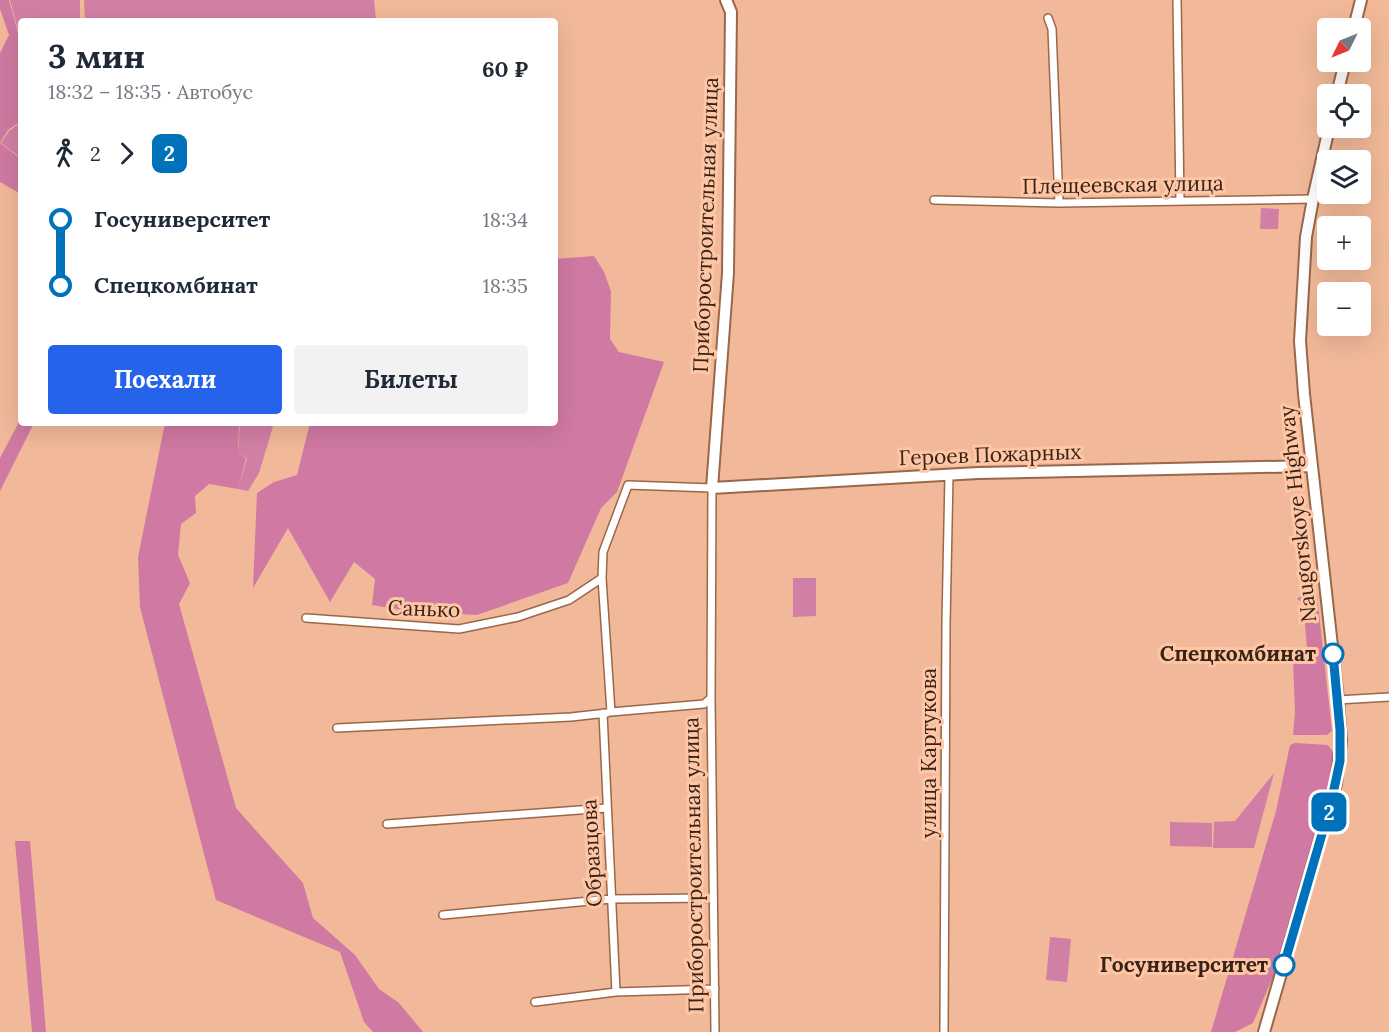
<!DOCTYPE html>
<html lang="ru">
<head>
<meta charset="utf-8">
<style>
  body { margin:0; font-family:Lora,serif; background:#f2f2f3; color:#1f2937; height:100vh; display:flex; flex-direction:column; font-size:22px; white-space:nowrap }
  * { box-sizing:border-box; margin:0 }
  p { font-size:20px; color:#747a83 }
  .icon { flex:none; width:33px; height:33px; fill:none; stroke:currentColor; stroke-width:2; stroke-linecap:round; stroke-linejoin:round }
  .map { position:relative; flex:1; overflow:hidden }
  .panel { position:absolute; left:18px; top:18px; width:540px; height:408px; display:flex; flex-direction:column; background:#fff; border-radius:6px; box-shadow:0 6px 24px #0002 }
  .panel>* { flex:none }
  .badge { padding:0 12px; border-radius:9px; font-size:21px; line-height:39px }
  .needle { width:39px; rotate:227deg }
  .controls { position:absolute; left:1317px; top:18px; display:grid; gap:12px }
  .controls a { display:grid; place-items:center; width:54px; height:54px; border-radius:6px; background:#fff; box-shadow:0 6px 24px #0002; font-size:30px }
  .map>.badge { position:absolute; translate:-50% -50%; box-shadow:0 0 0 3px #fff }
  .legs { display:flex; align-items:center; gap:9px; height:66px; padding:0 30px; font-size:20px }
  .legs p { margin-inline-start:auto }
  .overview { display:flex; align-items:center; justify-content:space-between; height:102px; padding:0 30px }
  h1 { font-size:33px; font-weight:700; line-height:45px }
  .button { display:flex; gap:12px; margin-top:auto; padding:12px 30px }
  .button a { flex:1; height:69px; border-radius:6px; background:#2563eb; color:#fff; font-size:24px; font-weight:700; line-height:69px; text-align:center }
  .button a+a { background:#f2f2f3; color:#1f2937 }
  ul { padding:0 30px; list-style:none }
  li { display:flex; align-items:center; gap:21px; height:66px; font-size:22px }
  li i { display:grid; place-items:center; width:9px; height:100%; margin:0 8px; background:currentColor }
  li i::after { content:''; width:15px; height:15px; margin:-8px; border:4px solid; border-radius:50%; background:#fff }
  li p { margin-inline-start:auto }
  li:first-child i { background:linear-gradient(#0000 50%,currentColor 0) }
  li:last-child i { background:linear-gradient(currentColor 50%,#0000 0) }
  .map>svg:first-child { display:block }
</style>
</head>
<body>
<div class="map">
<svg width="1389" height="1032" viewBox="0 0 1389 1032">
  <rect width="100%" height="100%" fill="#f1b999"/>
  <path fill="#d27fa6" d="M10,0H80V18L83,21H21V42Z
    M84,0H374L376,21H88L85,18Z
    M21,122V158L1,143L9,131Z
    M1261,208L1279,209L1278,229H1260Z
    M240,423H274L259,473L248,491L238,489L247,458L238,453Z
    M793,578H816V616L793,617Z
    M1274,773L1254,848H1213L1214,822L1235,821Z
    M1170,822L1212,823V847L1170,846Z
    M1050,937L1071,939L1067,982L1046,980Z"/>
  <path fill="#d079a2" d="M0,0H9L21,44V121L8,130L0,143L21,159V194L0,182V53L9,35L0,9Z
    M594,256L604,272L611,291L610,339L619,352L664,362L617,492L601,508L568,583L477,615L416,612L372,605L375,579L354,562L330,602L288,528L253,588L257,493L274,482L297,475L310,423H555V259Z
    M21,418V423H34L0,491V458Z
    M165,423H239L238,453L246,458L238,489L209,484L195,496L196,513L181,524L178,555L190,583L179,604L236,808L303,883L313,918L355,955L379,989L399,1003L423,1032H373L364,1022L340,952L216,900L140,607L138,557Z
    M1313,594L1317,595L1332,731L1327,735H1293L1295,713L1293,661L1308,659L1303,603L1297,599L1301,596Z
    M1295,743L1328,745L1333,752L1330,788L1273,977L1253,1023L1235,1032H1211L1276,811L1290,745Z
    M15,841H30L46,1032H32Z"/>
  <g fill="none" stroke-linecap="round" stroke-linejoin="round">
    <defs>
      <path id="street" d="M1177,0L1180,201
        M1048,18L1052,29L1059,203
        M934,200L1059,203L1313,199
        M306,618L459,629L518,617L569,600L602,578
        M711,698L704,704L611,712L602,578L603,552L628,485L712,488L711,698L715,1032
        M1338,700L1389,697
        M603,713L616,992
        M337,728L571,717L607,713
        M387,824L607,808
        M443,915L611,899L713,898
        M535,1002L616,992L715,989
        M944,1032L946,624L949,475"/>
      <path id="secondary" d="M726,0L731,12L728,273L712,488L978,473L1312,466
        M1354,28L1361,0
        M1337,94L1345,62
        M1264,1032L1336,784L1341,741L1338,700L1304,394L1300,341L1306,237L1313,199L1329,128"/>
    </defs>
    <use href="#street" stroke="#9a6749" stroke-width="10"/>
    <use href="#secondary" stroke="#9a6749" stroke-width="14"/>
    <use href="#street" stroke="#fff" stroke-width="7"/>
    <use href="#secondary" stroke="#fff" stroke-width="10"/>
  </g>
  <g fill="none" stroke-linecap="round" stroke-linejoin="round">
    <defs>
      <path id="line-1" d="M1284,965L1331,803L1340,761V730L1333,654"/>
    </defs>
    <use href="#line-1" stroke="#fff" stroke-width="14"/>
    <use href="#line-1" stroke="#0072bc" stroke-width="9"/>
  </g>
  <g fill="#fff" stroke="#0072bc" stroke-width="3">
    <circle cx="1333" cy="654" r="10"/>
    <circle cx="1284" cy="965" r="10"/>
  </g>
  <g text-anchor="middle" stroke-width="6" stroke-linejoin="round" paint-order="stroke">
    <g font-size="21" fill="#382316" stroke="#ffc6a6">
      <text transform="translate(1123 185) rotate(-1)" y="7">Плещеевская улица</text>
      <text transform="translate(706 225) rotate(-88)" y="7">Приборостроительная улица</text>
      <text transform="translate(990 455) rotate(-2)" y="7">Героев Пожарных</text>
      <text transform="translate(1298 514) rotate(-96)" y="7">Naugorskoye Highway</text>
      <text transform="translate(424 609) rotate(2)" y="7">Санько</text>
      <text transform="translate(929 753) rotate(-90)" y="7">улица Картукова</text>
      <text transform="translate(592 853) rotate(-93)" y="7">Образцова</text>
      <text transform="translate(694 865) rotate(-91)" y="7">Приборостроительная улица</text>
    </g>
    <g font-size="21" font-weight="bold" fill="#382316" stroke="#ffc6a6" text-anchor="end">
      <text x="1316" y="661">Спецкомбинат</text>
      <text x="1268" y="972">Госуниверситет</text>
    </g>
  </g>
</svg>
<div class="controls">
<a><svg class="needle" viewBox="-14 -14 28 28"><path d="M0-13l5 13h-10z" fill="#e53935"/><path d="M0 13l5-13h-10z" fill="#747a83"/></svg></a>
<a><svg class="icon" aria-label="locate" viewBox="0 0 24 24"><circle cx="12" cy="12" r="6"/><path d="M12 2v4M12 18v4M2 12h4M18 12h4"/></svg></a>
<a><svg class="icon" aria-label="layers" viewBox="0 0 24 24"><path d="M12 4l9 5-9 5-9-5zM3 14l9 5 9-5"/></svg></a>
<a>+</a>
<a>−</a>
</div>
<b class="badge" style="left:1329px;top:812px;background:#0072bc;color:#fff">2</b>
<section class="panel">
<div class="overview"><div><h1>3 мин</h1><p>18:32 – 18:35 · Автобус</p></div><b>60 ₽</b></div>
<div class="legs"><svg class="icon" aria-label="walk" viewBox="0 0 24 24"><circle cx="13" cy="4" r="2"/><path d="M13 8l-2 6 4 7M11 14l-3 7M7 12l3-4h3l4 4"/></svg>2<svg class="icon" aria-label="forward" viewBox="0 0 24 24"><path d="M9 5l7 7-7 7"/></svg><b class="badge" style="background:#0072bc;color:#fff">2</b></div>
<ul>
<li><i style="color:#0072bc"></i><b>Госуниверситет</b><p>18:34</p></li>
<li><i style="color:#0072bc"></i><b>Спецкомбинат</b><p>18:35</p></li>
</ul>
<div class="button"><a>Поехали</a><a>Билеты</a></div>
</section>
</div>
</body>
</html>
